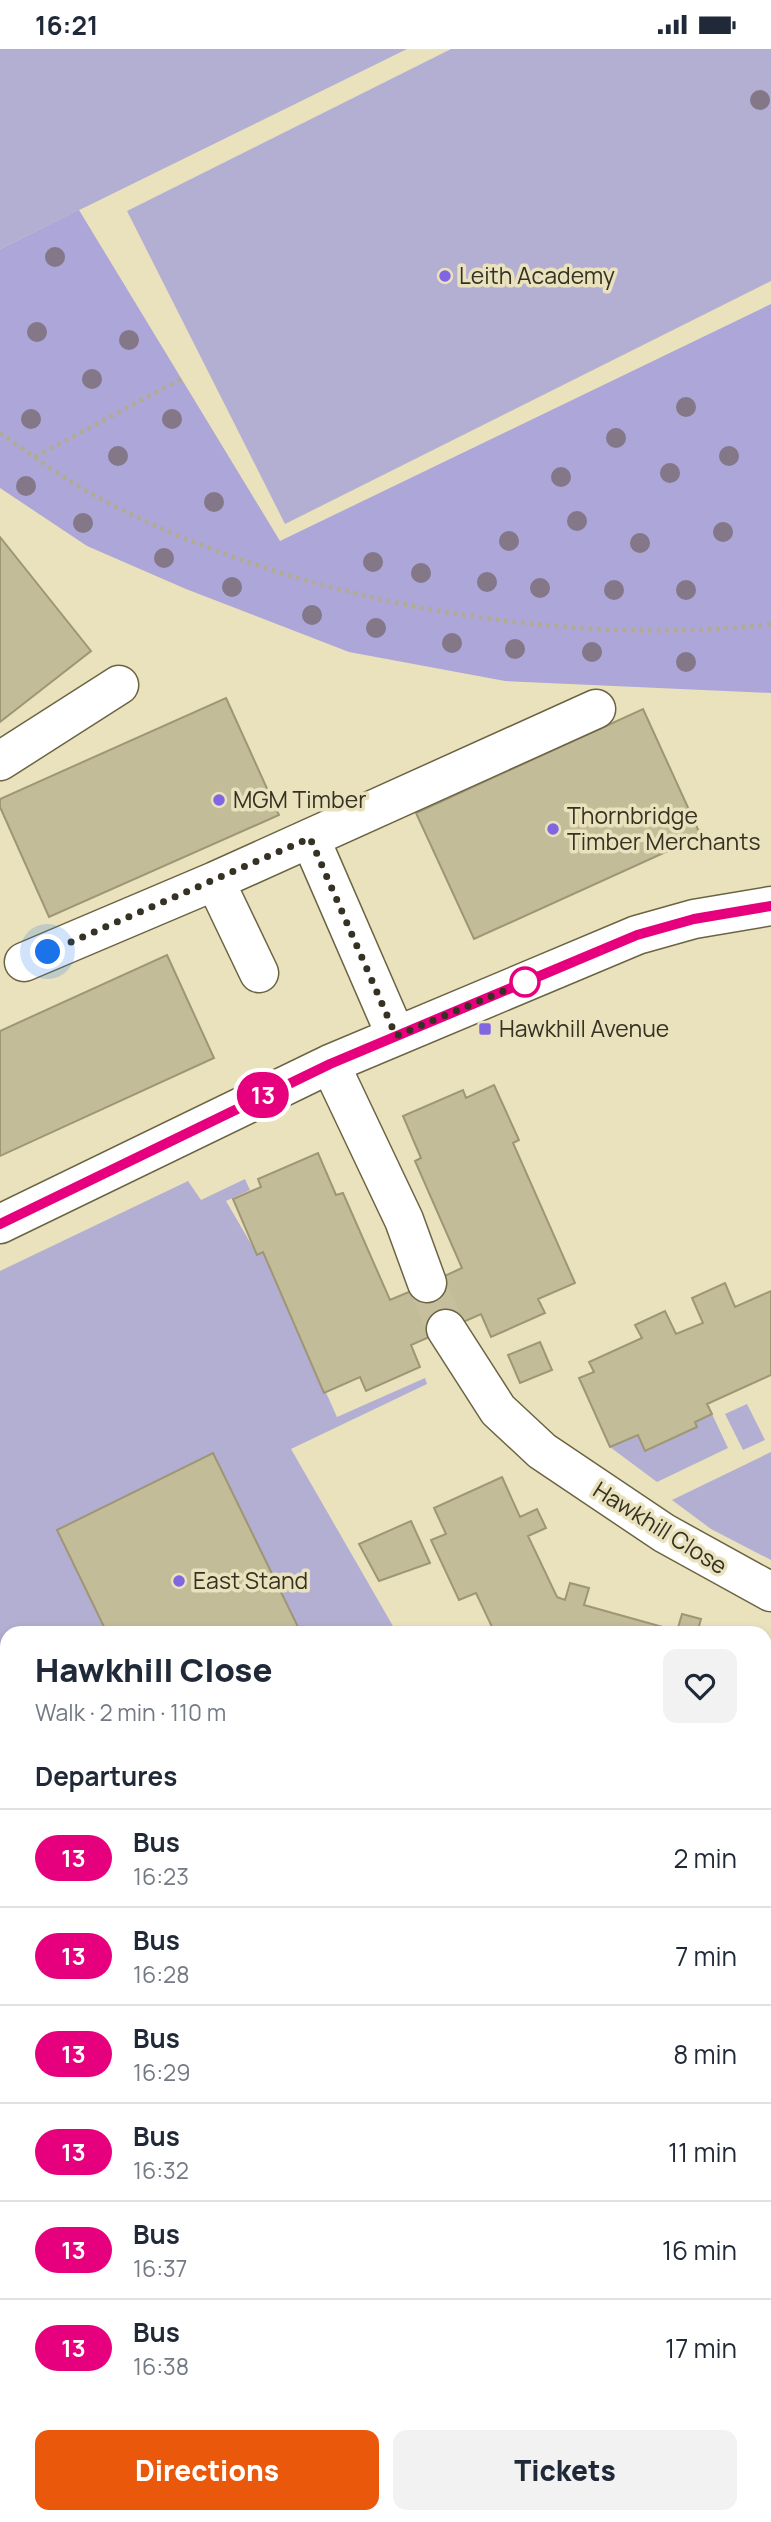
<!DOCTYPE html>
<html lang="en">
<head>
<meta charset="utf-8">
<style>
  body { margin:0; font-family:Manrope,sans-serif; background:#f2f2f3; color:#1f2937; height:100vh; display:flex; flex-direction:column; font-size:26px; white-space:nowrap }
  * { box-sizing:border-box; margin:0 }
  p { font-size:23px; color:#747a83 }
  .icon { flex:none; width:38px; height:38px; fill:none; stroke:currentColor; stroke-width:2; stroke-linecap:round; stroke-linejoin:round }
  .map { position:relative; flex:1; overflow:hidden }
  .side { position:absolute; left:0px; top:1577px; width:772px; height:898px; display:flex; flex-direction:column; background:#fff; border-radius:21px 21px 0 0; box-shadow:0 4px 10px #0003 }
  .side>* { flex:none }
  .badge { padding:0 14px; border-radius:23px; font-size:24px; line-height:46px }
  .you { position:absolute; width:35px; height:35px; margin:-18px; border:5px solid #fff; border-radius:50%; background:#1a73e8; box-shadow:0 0 0 10px #1a73e833 }
  .map>.badge { position:absolute; translate:-50% -50%; box-shadow:0 0 0 4px #fff }
  h2 { padding:0 35px; font-size:26px; line-height:63px }
  .round { display:grid; place-items:center; flex:none; width:74px; height:74px; border-radius:14px; background:#f2f2f3 }
  .headline { display:flex; align-items:center; justify-content:space-between; height:119px; padding:0 35px }
  h1 { font-size:33px; font-weight:800; line-height:52px }
  .cta { display:flex; gap:14px; margin-top:auto; padding:14px 35px }
  .cta a { flex:1; height:80px; border-radius:14px; background:#ea580c; color:#fff; font-size:28px; font-weight:800; line-height:80px; text-align:center }
  .cta a+a { background:#f2f2f3; color:#1f2937 }
  ul { padding:0; list-style:none }
  li { display:flex; align-items:center; gap:21px; height:98px; padding:0 35px; border-top:2px solid #e0e1e3 }
  li div { flex:1 }
  li b { display:block; font-size:26px }
  li em { font-style:normal }
  li .badge { min-width:77px; font-weight:700; text-align:center }
  .status { display:flex; justify-content:space-between; align-items:center; height:49px; padding:0 35px; background:#fff; direction:ltr }
  .status svg { height:19px; fill:currentColor }
  .map>svg:first-child { display:block }
</style>
</head>
<body>
<div class="status"><b>16:21</b><svg viewBox="0 0 49 12"><path d="M0 12V9h3v3zM5 12V6h3v6zM10 12V3h3v9zM15 12V0h3v12zM26 1h20v11H26zM47 4h2v5h-2z"/></svg></div>
<div class="map">
<svg width="771" height="2473" viewBox="0 0 771 2473">
  <rect width="100%" height="100%" fill="#eae2bd"/>
  <path fill="#b3afd3" d="M0,0H407L0,200Z
    M451,0H771V232L285,475L127,162Z
    M245,1130L250,1141L226,1152L257,1205L263,1203L337,1368L425,1329L427,1335L291,1400L397,1584H7V2468H238L235,2473H0V1222L188,1132L201,1151Z
    M747,1355L765,1391L743,1401L725,1365Z
    M712,1365L728,1399L657,1433L610,1398L638,1386L646,1402L697,1378L695,1373Z
    M771,1403V1511L711,1480L672,1451Z"/>
  <path fill="#ada6d8" d="M79,161L280,492L771,255V644L505,632L349,603L186,540L87,497L0,439V200Z"/>
  <path fill="#c3bc98" stroke="#9e9674" stroke-width="2" d="M0,488L91,602L0,673Z
    M226,649L279,766L49,868L0,758V750Z
    M643,660L701,787L474,890L416,764Z
    M167,906L214,1009L0,1107V982Z
    M494,1036L519,1091L513,1094L575,1234L538,1250L545,1264L491,1288L481,1265L411,1296L420,1318L366,1342L360,1328L324,1344L263,1203L257,1206L233,1150L261,1138L258,1130L318,1104L336,1146L343,1144L390,1251L416,1240L462,1219L415,1112L421,1109L403,1067L463,1041L466,1049Z
    M725,1234L735,1258L771,1242V1326L707,1355L712,1365L695,1373L697,1378L645,1402L638,1386L610,1398L579,1329L594,1323L589,1313L642,1289L635,1276L665,1262L676,1285L703,1274L692,1249Z
    M540,1293L552,1321L520,1334L508,1306Z
    M213,1404L301,1584H107L57,1481Z
    M502,1428L520,1468L537,1460L546,1479L528,1487L557,1548L565,1551L570,1534L589,1539L584,1556L677,1582L682,1565L701,1570L697,1584H517L492,1578L476,1544L459,1551L431,1491L446,1485L434,1459Z
    M411,1472L430,1514L379,1532L359,1495Z
    M765,1607L771,1608V1697L765,1696Z
    M765,1889L771,1891V1980L765,1978Z
    M7,2273V2435L0,2421V2276Z
    M765,2402L771,2404V2473H714L697,2468H765Z
    M329,2468H490L488,2473H326Z
    M570,2468H582L593,2473H567Z
    M582,2468H659L657,2473H593Z"/>
  <g fill="none" stroke-linecap="round" stroke-linejoin="round">
    <path stroke="#c6bf9e" stroke-width="38" stroke-dasharray="38 19" stroke-linecap="butt" d="M427,1234L446,1280"/>
    <defs>
      <path id="minor" d="M0,712L119,636
        M310,789L396,987
        M24,913L215,832
        M259,924L215,832L596,660
        M330,1015L404,1171L427,1234
        M0,1175L330,1015L637,886L694,870L771,857
        M446,1280L498,1361L542,1402L664,1484L771,1543
        M765,1830L771,1832
        M284,2473L287,2468
        M520,2473L523,2468"/>
    </defs>
    <use href="#minor" stroke="#6b6443" stroke-width="41"/>
    <path stroke="#b2ab8d" stroke-width="4.5" stroke-dasharray="3.5 5" stroke-linecap="butt" d="M0,384C27,403 54,423 83,440C272,548 555,601 771,575
      M35,408L181,330"/>
    <use href="#minor" stroke="#fff" stroke-width="38"/>
  </g>
  <g fill="#837788">
    <circle cx="760" cy="51" r="10"/>
    <circle cx="55" cy="208" r="10"/>
    <circle cx="37" cy="283" r="10"/>
    <circle cx="129" cy="291" r="10"/>
    <circle cx="92" cy="330" r="10"/>
    <circle cx="686" cy="358" r="10"/>
    <circle cx="31" cy="370" r="10"/>
    <circle cx="172" cy="370" r="10"/>
    <circle cx="616" cy="389" r="10"/>
    <circle cx="118" cy="407" r="10"/>
    <circle cx="729" cy="407" r="10"/>
    <circle cx="670" cy="424" r="10"/>
    <circle cx="561" cy="428" r="10"/>
    <circle cx="26" cy="437" r="10"/>
    <circle cx="214" cy="453" r="10"/>
    <circle cx="577" cy="472" r="10"/>
    <circle cx="83" cy="474" r="10"/>
    <circle cx="723" cy="483" r="10"/>
    <circle cx="509" cy="492" r="10"/>
    <circle cx="640" cy="494" r="10"/>
    <circle cx="164" cy="509" r="10"/>
    <circle cx="373" cy="513" r="10"/>
    <circle cx="421" cy="524" r="10"/>
    <circle cx="487" cy="533" r="10"/>
    <circle cx="232" cy="538" r="10"/>
    <circle cx="540" cy="539" r="10"/>
    <circle cx="614" cy="541" r="10"/>
    <circle cx="686" cy="541" r="10"/>
    <circle cx="312" cy="566" r="10"/>
    <circle cx="376" cy="579" r="10"/>
    <circle cx="452" cy="594" r="10"/>
    <circle cx="515" cy="600" r="10"/>
    <circle cx="592" cy="603" r="10"/>
    <circle cx="686" cy="613" r="10"/>
  </g>
  <g fill="none" stroke-linecap="round" stroke-linejoin="round">
    <defs>
      <path id="line" d="M0,1175L330,1015L637,886L694,870L771,857"/>
    </defs>
    <use href="#line" stroke="#fff" stroke-width="16"/>
    <use href="#line" stroke="#e6007e" stroke-width="10"/>
    <path stroke="#353224" stroke-width="7" stroke-dasharray="0 12.6" d="M48,903L310,789L396,987L525,933"/>
  </g>
  <g fill="#8166e1" stroke="#eae2bd" stroke-width="2.5">
    <circle cx="445" cy="227" r="7"/>
    <circle cx="219" cy="751" r="7"/>
    <circle cx="553" cy="780" r="7"/>
    <rect x="478" y="973" width="14" height="14" rx="3.5"/>
    <circle cx="179" cy="1532" r="7"/>
  </g>
  <circle fill="#fff" stroke="#e6007e" stroke-width="3.5" cx="525" cy="933" r="14"/>
  <g text-anchor="middle" stroke-width="7" stroke-linejoin="round" paint-order="stroke">
    <g font-size="23" fill="#353224" stroke="#eae2bd" text-anchor="start">
      <text x="459" y="235">Leith Academy</text>
      <text x="233" y="759">MGM Timber</text>
      <text x="567" y="775">Thornbridge<tspan x="567" dy="26">Timber Merchants</tspan></text>
      <text x="499" y="988">Hawkhill Avenue</text>
      <text x="193" y="1540">East Stand</text>
    </g>
    <g font-size="23" fill="#353224" stroke="#eae2bd">
      <text transform="translate(660 1479) rotate(32)" y="8">Hawkhill Close</text>
    </g>
  </g>
</svg>
<div class="you" style="left:48px;top:903px"></div>
<b class="badge" style="left:263px;top:1046px;background:#e6007e;color:#fff">13</b>
<section class="side">
<div class="headline"><div><h1>Hawkhill Close</h1><p>Walk · 2 min · 110 m</p></div><a class="round"><svg class="icon" aria-label="heart" viewBox="0 0 24 24"><path d="M12 20l-8-8c-3-5 5-10 8-4 3-6 11-1 8 4z"/></svg></a></div>
<h2>Departures</h2>
<ul>
<li><span class="badge" style="background:#e6007e;color:#fff">13</span><div><b>Bus</b><p>16:23</p></div><em>2 min</em></li>
<li><span class="badge" style="background:#e6007e;color:#fff">13</span><div><b>Bus</b><p>16:28</p></div><em>7 min</em></li>
<li><span class="badge" style="background:#e6007e;color:#fff">13</span><div><b>Bus</b><p>16:29</p></div><em>8 min</em></li>
<li><span class="badge" style="background:#e6007e;color:#fff">13</span><div><b>Bus</b><p>16:32</p></div><em>11 min</em></li>
<li><span class="badge" style="background:#e6007e;color:#fff">13</span><div><b>Bus</b><p>16:37</p></div><em>16 min</em></li>
<li><span class="badge" style="background:#e6007e;color:#fff">13</span><div><b>Bus</b><p>16:38</p></div><em>17 min</em></li>
</ul>
<div class="cta"><a>Directions</a><a>Tickets</a></div>
</section>
</div>
</body>
</html>
